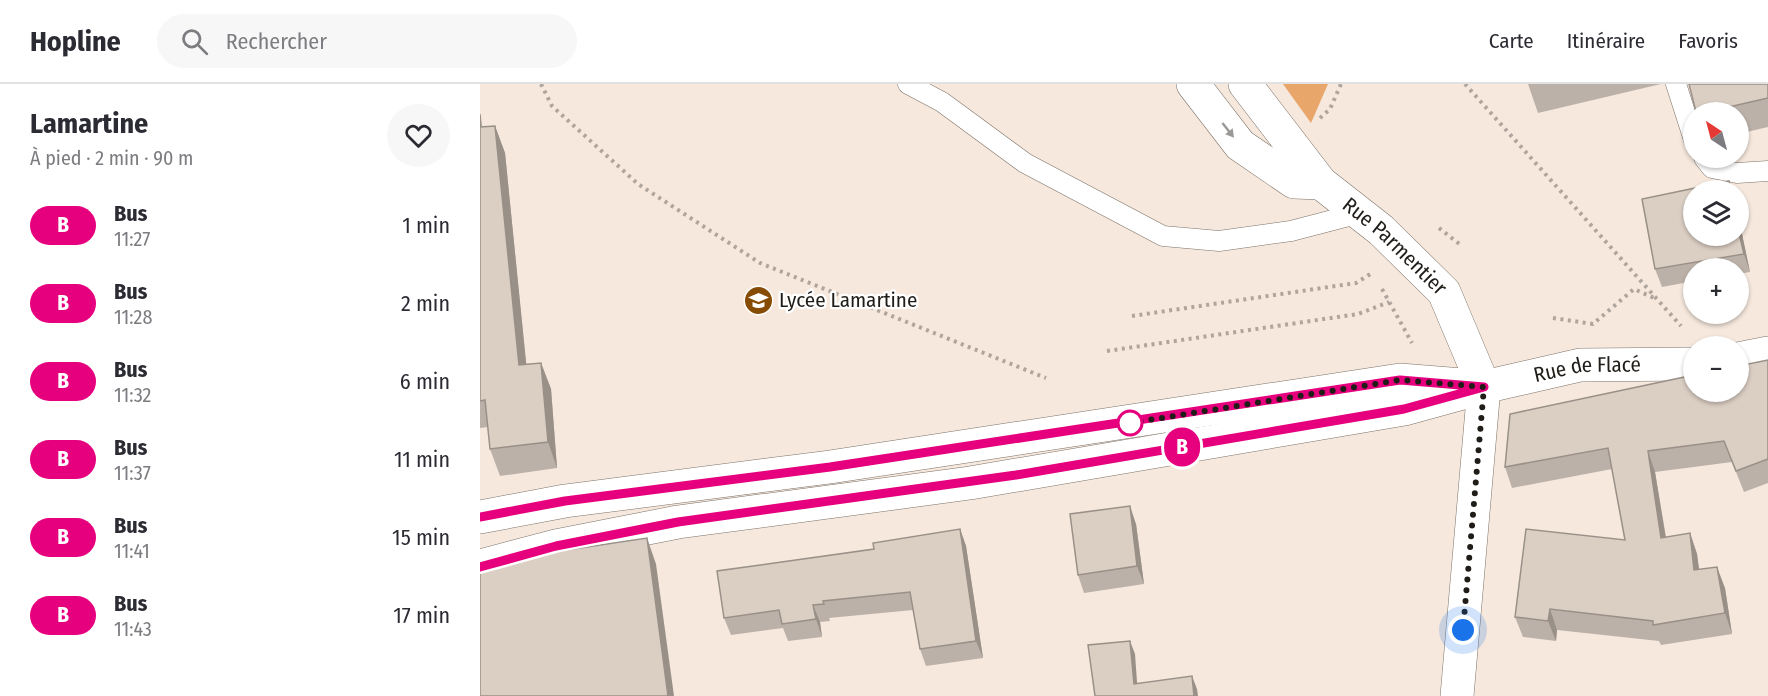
<!DOCTYPE html>
<html lang="fr">
<head>
<meta charset="utf-8">
<style>
  body { margin:0; font-family:"Fira Sans Condensed",sans-serif; background:#f7f7f7; color:#2b2b33; height:100vh; display:flex; flex-direction:column; font-size:22px; white-space:nowrap }
  * { box-sizing:border-box; margin:0 }
  p { font-size:20px; color:#7c7c81 }
  .icon { flex:none; width:33px; height:33px; fill:none; stroke:currentColor; stroke-width:2; stroke-linecap:round; stroke-linejoin:round }
  .map { position:relative; flex:1; overflow:hidden }
  .details { display:flex; flex-direction:column; background:#fff; width:480px }
  .details>* { flex:none }
  .badge { padding:0 12px; border-radius:20px; font-size:21px; line-height:39px }
  .needle { width:39px; rotate:324deg }
  .buttons { position:absolute; left:1203px; top:18px; display:grid; gap:12px }
  .buttons a { display:grid; place-items:center; width:66px; height:66px; border-radius:50%; background:#fff; box-shadow:0 2px 4px #0004; font-size:30px }
  .you { position:absolute; width:30px; height:30px; margin:-15px; border:4px solid #fff; border-radius:50%; background:#1a73e8; box-shadow:0 0 0 9px #1a73e833 }
  .map>.badge { position:absolute; translate:-50% -50%; box-shadow:0 0 0 3px #fff }
  .round { display:grid; place-items:center; flex:none; width:63px; height:63px; border-radius:32px; background:#f7f7f7 }
  .head { display:flex; align-items:center; justify-content:space-between; height:102px; padding:0 30px }
  h1 { font-size:28px; font-weight:700; line-height:45px }
  ul { padding:0; list-style:none }
  li { display:flex; align-items:center; gap:18px; height:78px; padding:0 30px }
  li div { flex:1 }
  li b { display:block; font-size:22px }
  li em { font-style:normal }
  li .badge { min-width:66px; font-weight:700; text-align:center }
  header { display:flex; align-items:center; gap:36px; box-sizing:border-box; height:84px; padding:0 30px; background:#fff; border-bottom:2px solid #e1e1e2 }
  header strong { font-size:28px }
  nav { display:flex; gap:33px; margin-inline-start:auto; font-size:21px }
  .search { width:420px; height:54px; background:#f7f7f7; display:flex; align-items:center; gap:15px; box-sizing:border-box; padding:0 21px; border-radius:33px; color:#7c7c81; font-size:22px }
  main { display:flex; flex:1; min-height:0 }
  .map>svg:first-child { display:block }
</style>
</head>
<body>
<header>
<strong>Hopline</strong>
<div class="search"><svg class="icon" aria-label="search" viewBox="0 0 24 24"><circle cx="10" cy="10" r="6"/><path d="M15 15l6 6"/></svg>Rechercher</div>
<nav><a>Carte</a><a>Itinéraire</a><a>Favoris</a></nav>
</header>
<main>
<section class="details">
<div class="head"><div><h1>Lamartine</h1><p>À pied · 2 min · 90 m</p></div><a class="round"><svg class="icon" aria-label="heart" viewBox="0 0 24 24"><path d="M12 20l-8-8c-3-5 5-10 8-4 3-6 11-1 8 4z"/></svg></a></div>
<ul>
<li><span class="badge" style="background:#e6007e;color:#fff">B</span><div><b>Bus</b><p>11:27</p></div><em>1 min</em></li>
<li><span class="badge" style="background:#e6007e;color:#fff">B</span><div><b>Bus</b><p>11:28</p></div><em>2 min</em></li>
<li><span class="badge" style="background:#e6007e;color:#fff">B</span><div><b>Bus</b><p>11:32</p></div><em>6 min</em></li>
<li><span class="badge" style="background:#e6007e;color:#fff">B</span><div><b>Bus</b><p>11:37</p></div><em>11 min</em></li>
<li><span class="badge" style="background:#e6007e;color:#fff">B</span><div><b>Bus</b><p>11:41</p></div><em>15 min</em></li>
<li><span class="badge" style="background:#e6007e;color:#fff">B</span><div><b>Bus</b><p>11:43</p></div><em>17 min</em></li>
</ul>
</section>
<div class="map">
<svg width="1288" height="612" viewBox="0 0 1288 612">
  <rect width="100%" height="100%" fill="#f6e8dd"/>
  <path fill="#e8a66b" d="M803,0H848L831,39Z"/>
  <g fill="none" stroke-linecap="round" stroke-linejoin="round">
    <defs>
      <path id="lane" d="M428,0L462,18L545,79L683,152L739,157L811,147L880,129
        M1196,0L1214,56
        M1224,74L1232,84L1257,89L1288,87"/>
      <g id="street">
        <path d="M713,0L760,61L814,98L841,99"/>
        <path id="s1" d="M765,0L841,99L901,146L964,208L1004,303L977,612"/>
      </g>
      <g id="secondary">
        <path d="M1258,275L1288,269"/>
        <path d="M0,433L85,417L350,383L920,296L982,301"/>
        <path id="s2" d="M0,482L76,462L198,438L490,399L924,325L1004,303L1100,281L1214,280"/>
      </g>
    </defs>
    <use href="#lane" stroke="#7d7268" stroke-width="21"/>
    <use href="#street" stroke="#7d7268" stroke-width="34"/>
    <use href="#secondary" stroke="#7d7268" stroke-width="34"/>
    <path stroke="#b0a59d" stroke-width="4" stroke-dasharray="3 4.5" stroke-linecap="butt" d="M61,0L72,22L158,100L280,179L566,294
      M985,0L1201,242
      M840,34L850,25L861,0
      M959,144L982,162
      M902,205L932,259
      M652,232L876,199L892,189
      M1073,234L1113,240L1154,205L1174,214
      M627,267L878,230L909,218"/>
    <use href="#lane" stroke="#fff" stroke-width="20"/>
    <use href="#street" stroke="#fff" stroke-width="33"/>
    <use href="#secondary" stroke="#fff" stroke-width="33"/>
  </g>
  <path fill="#bcb1a8" d="M1048,0H1181L1058,29Z
    M1288,0V43L1258,50V28H1216Z
    M0,29L2,43L15,42L25,69L46,280L61,279L71,305L77,384L20,392L10,365L8,343L0,344Z
    M1249,97L1252,106H1214V152H1258V131L1270,188L1258,190V184H1214V197L1182,203L1175,185L1162,115Z
    M1288,276V399L1264,408L1252,378L1175,388L1186,453L1210,449L1217,470L1219,486L1245,504L1252,550L1181,561L1179,557L1077,546L1076,557L1043,553L1035,533L1145,456L1132,385L1032,404L1025,383Z
    M656,440L664,500L604,509L598,491Z
    M480,445L486,462L503,574L446,582L440,565L433,526L349,534L350,537L340,538L342,553L308,557L303,544L251,551L244,534L394,465Z"/>
  <path fill="#999088" d="M0,29L1,32L3,70L0,61Z
    M15,42L25,69L49,307L39,281Z
    M1258,131L1270,188L1264,170L1258,145Z
    M61,279L71,305L77,384L68,358Z
    M1168,367L1175,388L1189,474L1181,454Z
    M650,422L656,440L664,500L657,482Z
    M480,445L486,462L503,574L496,557Z
    M1210,449L1217,470L1222,507L1214,486Z
    M167,454L176,480L194,612H188Z
    M1237,483L1245,504L1252,550L1245,529Z
    M333,521L340,538L342,553L336,535Z
    M1070,525L1077,546L1076,557L1068,537Z
    M650,557L655,570L658,612L654,600Z
    M712,592L717,605L718,612H714Z"/>
  <path fill="#dbcec3" stroke="#999088" stroke-width="1.5" d="M1209,0H1288V14L1227,28H1216Z
    M15,42L39,281L61,279L68,358L10,365L5,316L0,317V43Z
    M1249,97L1251,106H1214V152H1258V145L1264,170L1175,185L1162,115Z
    M1288,276V375L1256,387L1244,357L1168,367L1181,454L1210,449L1214,486L1237,483L1245,529L1173,541V537L1070,525L1068,537L1035,533L1046,445L1145,456L1128,364L1025,383L1030,330L1214,291V308H1258V282Z
    M650,422L657,482L598,491L590,430Z
    M480,445L496,557L440,565L430,508L343,517L344,520L333,521L336,535L302,540L299,526L244,534L237,487L394,465L393,459Z
    M167,454L188,612H0V479Z
    M650,557L654,600L712,592L714,612H615L608,561Z"/>
  <defs><path id="oneway-solid" d="M-6-.8H1V-3.2L6.5 0L1 3.2V.8H-6Z" transform="scale(1.5)"/></defs>
  <use fill="#9b9997" href="#oneway-solid" transform="translate(748 46) rotate(52)"/>
  <g fill="none" stroke-linecap="round" stroke-linejoin="round">
    <defs>
      <path id="line" d="M0,433L85,417L350,383L920,296L1004,303L924,325L536,391L198,438L76,462L0,483"/>
    </defs>
    <use href="#line" stroke="#fff" stroke-width="14"/>
    <use href="#line" stroke="#e6007e" stroke-width="9"/>
    <path stroke="#201c18" stroke-width="6" stroke-dasharray="0 10.8" d="M650,339L920,296L1004,303L983,546"/>
  </g>
  <defs>
    <symbol id="school-disc" viewBox="-11 -11 22 22"><circle r="9.5" fill="#864c03" stroke="#fff"/><path d="M0-5L7-2L0 1L-7-2ZM-4 1L0 2.5L4 1V4Q0 6-4 4Z" fill="#fff"/></symbol>
  </defs>
  <g fill-rule="evenodd">
    <use href="#school-disc" x="262" y="200" width="33" height="33"/>
  </g>
  <circle fill="#fff" stroke="#e6007e" stroke-width="3" cx="650" cy="339" r="12"/>
  <g text-anchor="middle" stroke-width="4.5" stroke-linejoin="round" paint-order="stroke">
    <g font-size="21" fill="#201c18" stroke="#fff">
      <text dy="7" stroke="none"><textPath href="#s1" startOffset="222">Rue Parmentier</textPath></text>
      <text dy="7" stroke="none"><textPath href="#s2" startOffset="1126">Rue de Flacé</textPath></text>
    </g>
    <g font-size="21" fill="#201c18" stroke="#fff" text-anchor="start">
      <text x="299" y="223">Lycée Lamartine</text>
    </g>
  </g>
</svg>
<div class="buttons">
<a><svg class="needle" viewBox="-14 -14 28 28"><path d="M0-13l5 13h-10z" fill="#e53935"/><path d="M0 13l5-13h-10z" fill="#7c7c81"/></svg></a>
<a><svg class="icon" aria-label="layers" viewBox="0 0 24 24"><path d="M12 4l9 5-9 5-9-5zM3 14l9 5 9-5"/></svg></a>
<a>+</a>
<a>−</a>
</div>
<div class="you" style="left:983px;top:546px"></div>
<b class="badge" style="left:702px;top:363px;background:#e6007e;color:#fff">B</b>
</div>
</main>
</body>
</html>
